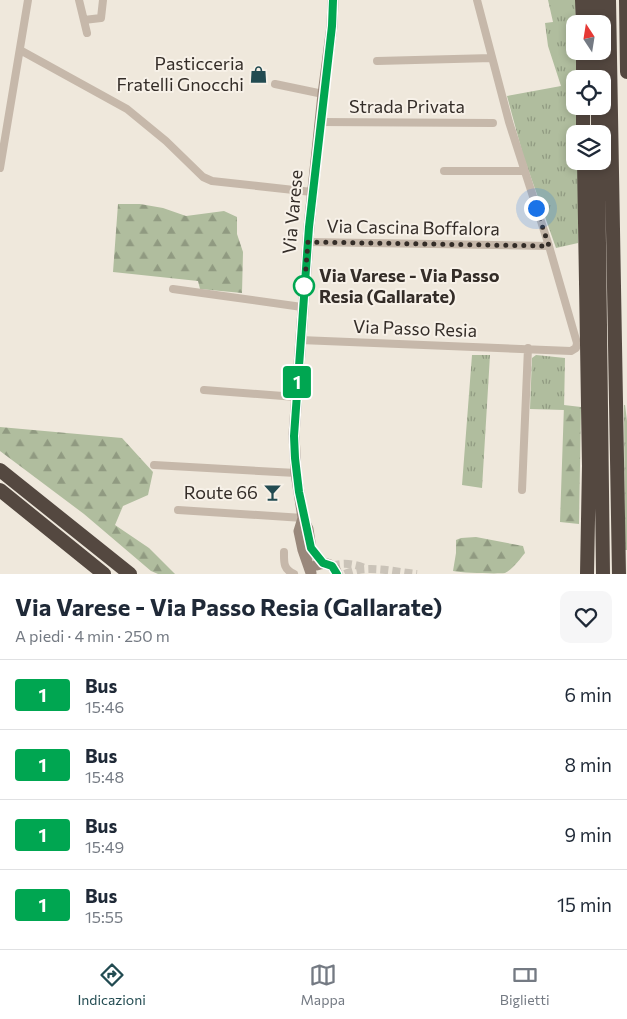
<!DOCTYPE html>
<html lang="it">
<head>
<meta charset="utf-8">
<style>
  body { margin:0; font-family:Commissioner,sans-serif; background:#f6f6f7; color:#1f2937; height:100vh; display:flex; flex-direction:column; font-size:19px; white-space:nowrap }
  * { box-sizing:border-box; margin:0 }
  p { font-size:16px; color:#747a83 }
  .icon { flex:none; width:28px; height:28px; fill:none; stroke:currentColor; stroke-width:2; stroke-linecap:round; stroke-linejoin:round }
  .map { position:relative; height:574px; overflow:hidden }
  .side { display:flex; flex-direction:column; background:#fff; flex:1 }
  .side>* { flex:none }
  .badge { padding:0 10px; border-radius:4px; font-size:18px; line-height:32px }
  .needle { width:32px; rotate:348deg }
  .fabs { position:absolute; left:566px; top:15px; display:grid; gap:10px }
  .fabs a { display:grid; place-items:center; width:45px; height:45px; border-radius:10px; background:#fff; box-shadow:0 2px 8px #0003; font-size:25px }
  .you { position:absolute; width:25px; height:25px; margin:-12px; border:4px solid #fff; border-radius:50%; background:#1a73e8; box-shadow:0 0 0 8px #1a73e833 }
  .map>.badge { position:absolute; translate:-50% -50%; box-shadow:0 0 0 2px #fff }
  .round { display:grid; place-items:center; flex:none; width:52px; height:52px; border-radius:10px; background:#f6f6f7 }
  .headline { display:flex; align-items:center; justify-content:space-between; height:85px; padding:0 15px }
  h1 { font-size:24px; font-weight:700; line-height:38px }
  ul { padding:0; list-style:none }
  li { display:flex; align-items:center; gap:15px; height:70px; padding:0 15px; border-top:1px solid #e0e1e3 }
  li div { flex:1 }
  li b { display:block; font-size:19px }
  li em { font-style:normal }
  li .badge { min-width:55px; font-weight:700; text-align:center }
  .tab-bar { display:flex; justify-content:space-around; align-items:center; height:70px; border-top:1px solid #e0e1e3; background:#fff; font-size:14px; color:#747a83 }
  .tab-bar a { display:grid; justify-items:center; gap:2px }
  .tab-bar .on { color:#224b51 }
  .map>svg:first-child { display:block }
</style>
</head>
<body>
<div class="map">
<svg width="627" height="574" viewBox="0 0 627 574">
  <defs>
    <pattern id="grass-tufts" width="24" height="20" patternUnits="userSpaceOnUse" patternTransform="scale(1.25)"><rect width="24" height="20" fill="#b0bd9e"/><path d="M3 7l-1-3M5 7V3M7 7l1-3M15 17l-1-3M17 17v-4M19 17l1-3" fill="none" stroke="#909a81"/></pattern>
    <pattern id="forest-firs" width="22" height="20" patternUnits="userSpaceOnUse" patternTransform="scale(1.25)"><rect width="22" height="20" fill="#b0bd9e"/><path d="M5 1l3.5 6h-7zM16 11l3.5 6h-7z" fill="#909a81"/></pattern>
  </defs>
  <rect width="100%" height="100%" fill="#efe8dc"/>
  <path fill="url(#grass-tufts)" d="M548,0H576L575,51H577V79H575V106H577V134H575V161H578V243L556,248L523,155L507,96L561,86L548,46L545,23L553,22Z
    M472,355H490L482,488L462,485Z
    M536,355L565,358L564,410L530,409L532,358Z
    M624,405H625L627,421V550H625Z"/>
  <path fill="url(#forest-firs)" d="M118,204H140L163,208L186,216L224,211L237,217V234L243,252L242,293L200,289L198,281L113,272Z
    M564,405L581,407L579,524L560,522Z
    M0,427L122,438L153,472L148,495L123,506L115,525L149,548L175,574H158L151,571L84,514L0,451Z
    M476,537L523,546L525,553C519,560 514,568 505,573C497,574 463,573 453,571L456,553V540L461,538Z"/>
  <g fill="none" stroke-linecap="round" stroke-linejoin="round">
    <path stroke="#cac3b8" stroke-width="8" stroke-dasharray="8 4" stroke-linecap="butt" d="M332,566C343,562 355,564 365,568
      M345,574C367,564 394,572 417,574"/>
    <path stroke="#c6b8aa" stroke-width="8" d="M79,0L87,33
      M84,20L101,18L103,0
      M20,50L127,109L166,141L203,177L212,181L312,192
      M377,61L492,58
      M275,84L323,94
      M320,122L493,123
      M0,168L28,0
      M444,171H524
      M308,242L549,246
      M173,289L302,307
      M300,340L571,351L576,348L577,343L549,246L509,122L477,0
      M204,390L296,397
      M154,465L296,473
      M522,490L528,348
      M178,510L303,518
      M284,552C284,562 283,569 294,574"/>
    <path stroke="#99887b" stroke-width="11" d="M303,518L299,531L303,550L311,573
      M323,563L311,549L308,529L303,518L296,473L294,435L309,227L323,94L332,26L333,0
      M317,565C326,561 334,565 337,574"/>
    <path stroke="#544840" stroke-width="14" d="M582,0L583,24
      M596,0V24
      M609,0L619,574
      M626,0L627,72
      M583,51V79
      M597,51V79
      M583,106V134
      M598,106V134
      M584,161L589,466L587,574
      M598,161L603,574
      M0,470L130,574
      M0,490L104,574"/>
  </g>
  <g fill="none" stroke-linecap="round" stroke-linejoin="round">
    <defs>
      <path id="line" d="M333,0L332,26L309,227L294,436L295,458L299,492L311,548L323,563L332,566L337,574"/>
    </defs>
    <use href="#line" stroke="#fff" stroke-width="11"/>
    <use href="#line" stroke="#00a651" stroke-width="8"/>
    <path stroke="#342d28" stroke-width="5" stroke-dasharray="0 9" d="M304,286V291L308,242L549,246L536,208"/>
  </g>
  <defs>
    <symbol id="shop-bare" viewBox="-9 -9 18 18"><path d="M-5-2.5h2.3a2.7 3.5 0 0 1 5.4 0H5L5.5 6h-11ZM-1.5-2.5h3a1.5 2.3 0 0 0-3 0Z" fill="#224b51" stroke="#f7f1e8" stroke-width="2.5" paint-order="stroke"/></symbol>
    <symbol id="bar-bare" viewBox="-9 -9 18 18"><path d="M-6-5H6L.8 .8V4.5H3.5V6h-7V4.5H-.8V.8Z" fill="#224b51" stroke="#f7f1e8" stroke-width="2.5" paint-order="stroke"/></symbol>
  </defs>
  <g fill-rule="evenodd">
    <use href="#shop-bare" x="246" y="62" width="25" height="25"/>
    <use href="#bar-bare" x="260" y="480" width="25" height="25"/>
  </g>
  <circle fill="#fff" stroke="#00a651" stroke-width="2.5" cx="304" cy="286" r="10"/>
  <g text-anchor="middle" stroke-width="4" stroke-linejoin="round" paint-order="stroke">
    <g font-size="18" fill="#342d28" stroke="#f7f1e8" text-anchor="end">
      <text x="244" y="70">Pasticceria<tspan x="244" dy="21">Fratelli Gnocchi</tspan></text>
      <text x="258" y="499">Route 66</text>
    </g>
    <g font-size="18" fill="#342d28" stroke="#f7f1e8">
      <text x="407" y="113">Strada Privata</text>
      <text transform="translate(293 212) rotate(-85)" y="6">Via Varese</text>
      <text transform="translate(413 228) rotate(1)" y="6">Via Cascina Boffalora</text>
      <text transform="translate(415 329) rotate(2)" y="6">Via Passo Resia</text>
    </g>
    <g font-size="18" font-weight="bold" fill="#342d28" stroke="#f7f1e8" text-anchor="start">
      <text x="319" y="282">Via Varese - Via Passo<tspan x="319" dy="21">Resia (Gallarate)</tspan></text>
    </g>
  </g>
</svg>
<div class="fabs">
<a><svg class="needle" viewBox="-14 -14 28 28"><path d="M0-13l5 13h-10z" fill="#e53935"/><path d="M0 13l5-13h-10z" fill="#747a83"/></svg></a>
<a><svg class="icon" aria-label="locate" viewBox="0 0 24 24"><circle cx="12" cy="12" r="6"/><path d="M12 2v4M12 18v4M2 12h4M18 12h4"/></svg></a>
<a><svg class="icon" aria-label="layers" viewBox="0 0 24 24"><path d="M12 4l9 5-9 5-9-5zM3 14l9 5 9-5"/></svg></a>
</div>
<div class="you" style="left:536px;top:208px"></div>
<b class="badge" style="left:297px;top:382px;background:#00a651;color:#fff">1</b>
</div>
<section class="side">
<div class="headline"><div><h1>Via Varese - Via Passo Resia (Gallarate)</h1><p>A piedi · 4 min · 250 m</p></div><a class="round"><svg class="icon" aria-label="heart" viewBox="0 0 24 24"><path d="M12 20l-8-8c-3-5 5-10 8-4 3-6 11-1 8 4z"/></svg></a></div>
<ul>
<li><span class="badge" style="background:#00a651;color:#fff">1</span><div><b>Bus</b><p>15:46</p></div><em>6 min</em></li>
<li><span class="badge" style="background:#00a651;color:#fff">1</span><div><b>Bus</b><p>15:48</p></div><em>8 min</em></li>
<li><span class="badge" style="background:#00a651;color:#fff">1</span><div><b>Bus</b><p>15:49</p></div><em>9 min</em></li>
<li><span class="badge" style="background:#00a651;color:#fff">1</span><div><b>Bus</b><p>15:55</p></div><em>15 min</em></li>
</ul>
</section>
<nav class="tab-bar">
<a class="on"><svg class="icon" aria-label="directions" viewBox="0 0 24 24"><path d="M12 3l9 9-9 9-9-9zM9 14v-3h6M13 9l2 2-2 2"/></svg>Indicazioni</a>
<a><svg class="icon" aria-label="map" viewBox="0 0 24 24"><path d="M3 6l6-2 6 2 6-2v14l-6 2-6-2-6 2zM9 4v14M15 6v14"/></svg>Mappa</a>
<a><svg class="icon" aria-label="tickets" viewBox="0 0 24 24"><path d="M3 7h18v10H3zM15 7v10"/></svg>Biglietti</a>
</nav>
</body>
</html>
